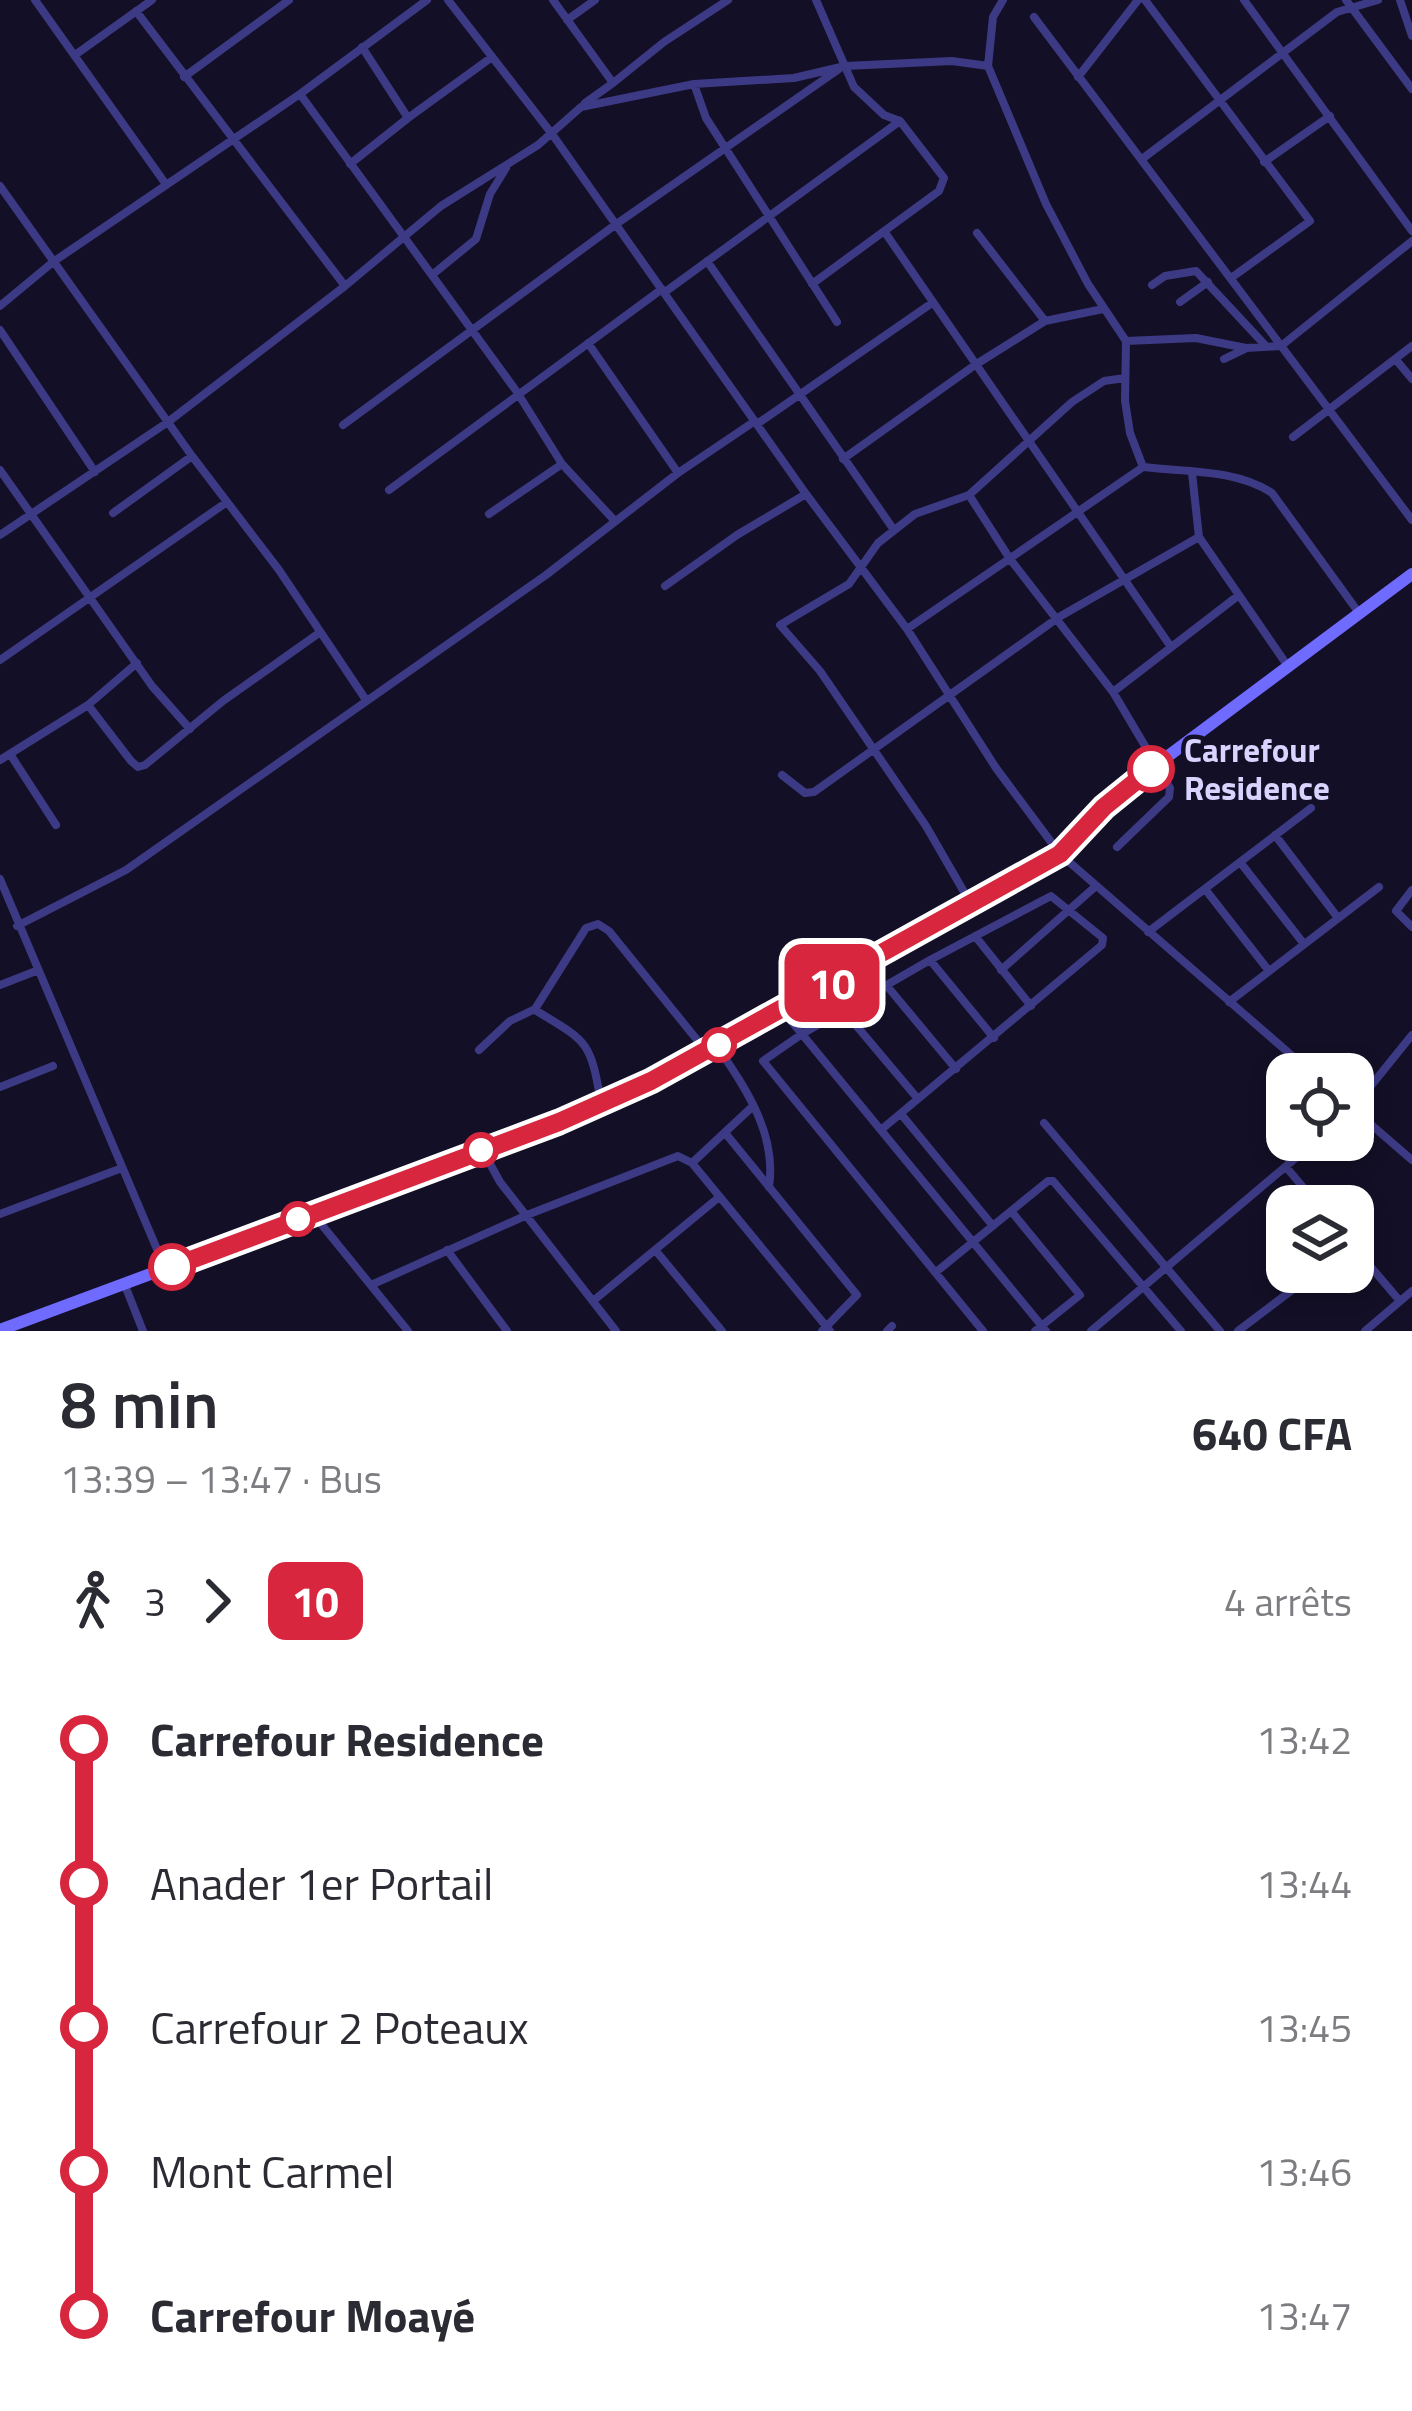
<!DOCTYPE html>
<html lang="fr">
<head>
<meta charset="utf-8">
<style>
  body { margin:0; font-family:"Titillium Web",sans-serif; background:#f7f7f7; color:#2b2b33; height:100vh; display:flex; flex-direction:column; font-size:45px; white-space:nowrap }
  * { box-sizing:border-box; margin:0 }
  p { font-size:39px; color:#7c7c81 }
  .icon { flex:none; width:66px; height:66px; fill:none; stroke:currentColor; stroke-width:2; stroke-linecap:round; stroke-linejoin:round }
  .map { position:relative; height:1331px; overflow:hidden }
  .details { display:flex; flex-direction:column; background:#fff; flex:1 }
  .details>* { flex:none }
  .badge { padding:0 24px; border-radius:18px; font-size:42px; line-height:78px }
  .fabs { position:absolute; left:1266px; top:1053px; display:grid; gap:24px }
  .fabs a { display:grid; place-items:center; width:108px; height:108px; border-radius:24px; background:#fff; box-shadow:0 6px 18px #0003; font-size:60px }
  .map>.badge { position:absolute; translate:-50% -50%; box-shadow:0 0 0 6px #fff }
  .legs { display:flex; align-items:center; gap:18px; height:132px; padding:0 60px; font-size:39px }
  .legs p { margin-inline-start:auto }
  .headline { display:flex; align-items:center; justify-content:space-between; height:204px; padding:0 60px }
  h1 { font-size:66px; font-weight:600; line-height:90px }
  ul { padding:0 60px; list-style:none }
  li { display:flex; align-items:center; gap:42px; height:144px; font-size:45px }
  li i { display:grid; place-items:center; width:18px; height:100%; margin:0 15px; background:currentColor }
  li i::after { content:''; width:30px; height:30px; margin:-15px; border:9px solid; border-radius:50%; background:#fff }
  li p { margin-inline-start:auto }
  li:first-child i { background:linear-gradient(#0000 50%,currentColor 0) }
  li:last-child i { background:linear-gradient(currentColor 50%,#0000 0) }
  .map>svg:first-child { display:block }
</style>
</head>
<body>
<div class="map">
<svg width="1412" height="1331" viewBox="0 0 1412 1331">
  <rect width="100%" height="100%" fill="#130f26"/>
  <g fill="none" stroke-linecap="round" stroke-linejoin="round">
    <path stroke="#3d3a85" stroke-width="8" d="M35,0L165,183
      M448,0L552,134L806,494L907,629L996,768L1060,854L1313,1074
      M553,0L613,83L585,103
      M1003,0L993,17L988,66L1046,204L1088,284L1126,341L1125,401L1130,433L1143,467C1185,472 1236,469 1272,493L1359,613
      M1145,0L1310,221L1231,278
      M1244,0L1412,231
      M1346,0L1412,89
      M1400,0L1412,36
      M136,11L345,286
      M1034,17L1412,520
      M567,20L595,0
      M75,55L152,0
      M184,77L289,0
      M1078,77L1138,0
      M613,83L664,42L728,0
      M694,84L706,118L837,322
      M300,94L517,392L562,464L614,520
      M408,118L492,57
      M1142,159L1337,12L1378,0
      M1264,162L1330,116
      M350,164L408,118L362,47
      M0,186L192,456L279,570L366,700
      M884,231L1171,647
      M977,233L1045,321
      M707,261L894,530
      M432,275L476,239L490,194L506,168
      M812,284L939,191L944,178L900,121L884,115L854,87L816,0
      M1152,285L1165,276L1196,271L1265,345
      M665,292L900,121
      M1180,302L1208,282
      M0,306L53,262L300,94L427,0
      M0,330L95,472
      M1126,341L1196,338L1246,348L1281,346L1412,241
      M588,343L678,473
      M1224,359L1245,349
      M1397,361L1412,379
      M757,424L932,303
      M343,425L615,225L839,69
      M1293,437L1412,346
      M843,459L975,365L1045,321L1103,309
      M0,470L152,686L190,729
      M1192,473L1199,537L1287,665
      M389,490L662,289
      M969,495L1010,559L1113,692L1170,788L1169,797L1117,847
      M113,513L192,456
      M489,514L562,464
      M0,535L168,422L345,286L441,206L538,145L581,107L694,84L794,78L845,66L952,61L988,66
      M665,586L737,535L806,494
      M907,629L1143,467
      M0,660L227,502
      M1113,692L1239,595
      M88,705L137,663
      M10,754L56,825
      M0,760L88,705L131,761L138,767L145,765L223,701L319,633
      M782,775L805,793L814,792L1059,617L1199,537
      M1275,835L1338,918
      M1240,862L1304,944
      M0,879L165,1268
      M1205,889L1269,971
      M1412,890L1396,911L1412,927
      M971,904L926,826L820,671L780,625L849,584L878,543L915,514L969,495L1072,402L1104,381L1125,378
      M17,926L126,870L546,575L678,473L755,421
      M1148,932L1311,808
      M975,936L1031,1006
      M930,960L994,1038
      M1001,970L1096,886
      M0,985L36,971
      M887,986L956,1069
      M1229,1002L1379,887
      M535,1010C588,1042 590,1040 601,1102
      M783,1011L1046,1331
      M844,1011L918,1099
      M717,1046C746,1089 777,1134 769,1187
      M479,1050L510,1021L535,1009L586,928L598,924L609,931L706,1051
      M0,1087L53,1066
      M1353,1108L1412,1035
      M1353,1109L1412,1160
      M901,1114L993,1226
      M1044,1123L1220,1331
      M882,1129L1102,945L1103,938L1051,896L930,960L802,1034L763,1061L983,1331
      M726,1134L857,1295L822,1331
      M483,1151L500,1182L616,1331
      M692,1163L752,1107
      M1286,1167L1319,1206
      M1011,1211L1080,1295L1035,1331
      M0,1214L122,1168
      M313,1214L408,1331
      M1353,1246L1399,1300
      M447,1250L507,1331
      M656,1251L722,1331
      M936,1272L1048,1181H1053L1181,1331
      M124,1283L143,1331
      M371,1285L527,1215L678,1156L692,1163L830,1331
      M593,1301L718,1198
      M887,1331L892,1326
      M1091,1331L1317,1140
      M1238,1331L1316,1272
      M1365,1331L1412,1291"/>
    <path stroke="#6f6bff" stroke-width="12" d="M0,1330L559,1122L706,1052L1060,854L1124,789L1412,574"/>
  </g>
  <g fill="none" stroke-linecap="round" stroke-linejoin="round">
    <defs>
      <path id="line-1" d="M172,1267L559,1122L651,1081L1060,854L1104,807L1151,769"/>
    </defs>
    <use href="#line-1" stroke="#fff" stroke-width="27"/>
    <use href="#line-1" stroke="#d7263d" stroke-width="18"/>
  </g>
  <g fill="#fff" stroke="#d7263d" stroke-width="6">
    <circle cx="1151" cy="769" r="21"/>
    <circle cx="719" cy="1045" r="15"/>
    <circle cx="481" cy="1150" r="15"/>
    <circle cx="298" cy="1219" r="15"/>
    <circle cx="172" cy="1267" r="21"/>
  </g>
  <g text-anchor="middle" stroke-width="9" stroke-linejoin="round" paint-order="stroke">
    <g font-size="33" font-weight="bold" fill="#d9d4ff" stroke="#130f26" text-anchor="start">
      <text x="1184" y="762">Carrefour<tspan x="1184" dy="38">Residence</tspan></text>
    </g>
  </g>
</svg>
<div class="fabs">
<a><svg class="icon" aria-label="locate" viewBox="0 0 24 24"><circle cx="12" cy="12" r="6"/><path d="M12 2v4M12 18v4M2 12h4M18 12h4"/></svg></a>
<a><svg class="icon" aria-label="layers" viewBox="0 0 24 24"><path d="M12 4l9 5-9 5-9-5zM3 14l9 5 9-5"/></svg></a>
</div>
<b class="badge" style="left:832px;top:983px;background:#d7263d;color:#fff">10</b>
</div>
<section class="details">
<div class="headline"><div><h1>8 min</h1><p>13:39 – 13:47 · Bus</p></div><b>640 CFA</b></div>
<div class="legs"><svg class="icon" aria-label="walk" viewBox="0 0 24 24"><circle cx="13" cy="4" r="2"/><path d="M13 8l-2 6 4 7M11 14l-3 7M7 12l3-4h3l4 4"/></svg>3<svg class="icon" aria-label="forward" viewBox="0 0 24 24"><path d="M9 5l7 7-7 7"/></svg><b class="badge" style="background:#d7263d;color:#fff">10</b><p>4 arrêts</p></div>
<ul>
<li><i style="color:#d7263d"></i><b>Carrefour Residence</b><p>13:42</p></li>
<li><i style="color:#d7263d"></i><span>Anader 1er Portail</span><p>13:44</p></li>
<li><i style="color:#d7263d"></i><span>Carrefour 2 Poteaux</span><p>13:45</p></li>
<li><i style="color:#d7263d"></i><span>Mont Carmel</span><p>13:46</p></li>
<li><i style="color:#d7263d"></i><b>Carrefour Moayé</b><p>13:47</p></li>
</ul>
</section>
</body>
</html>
